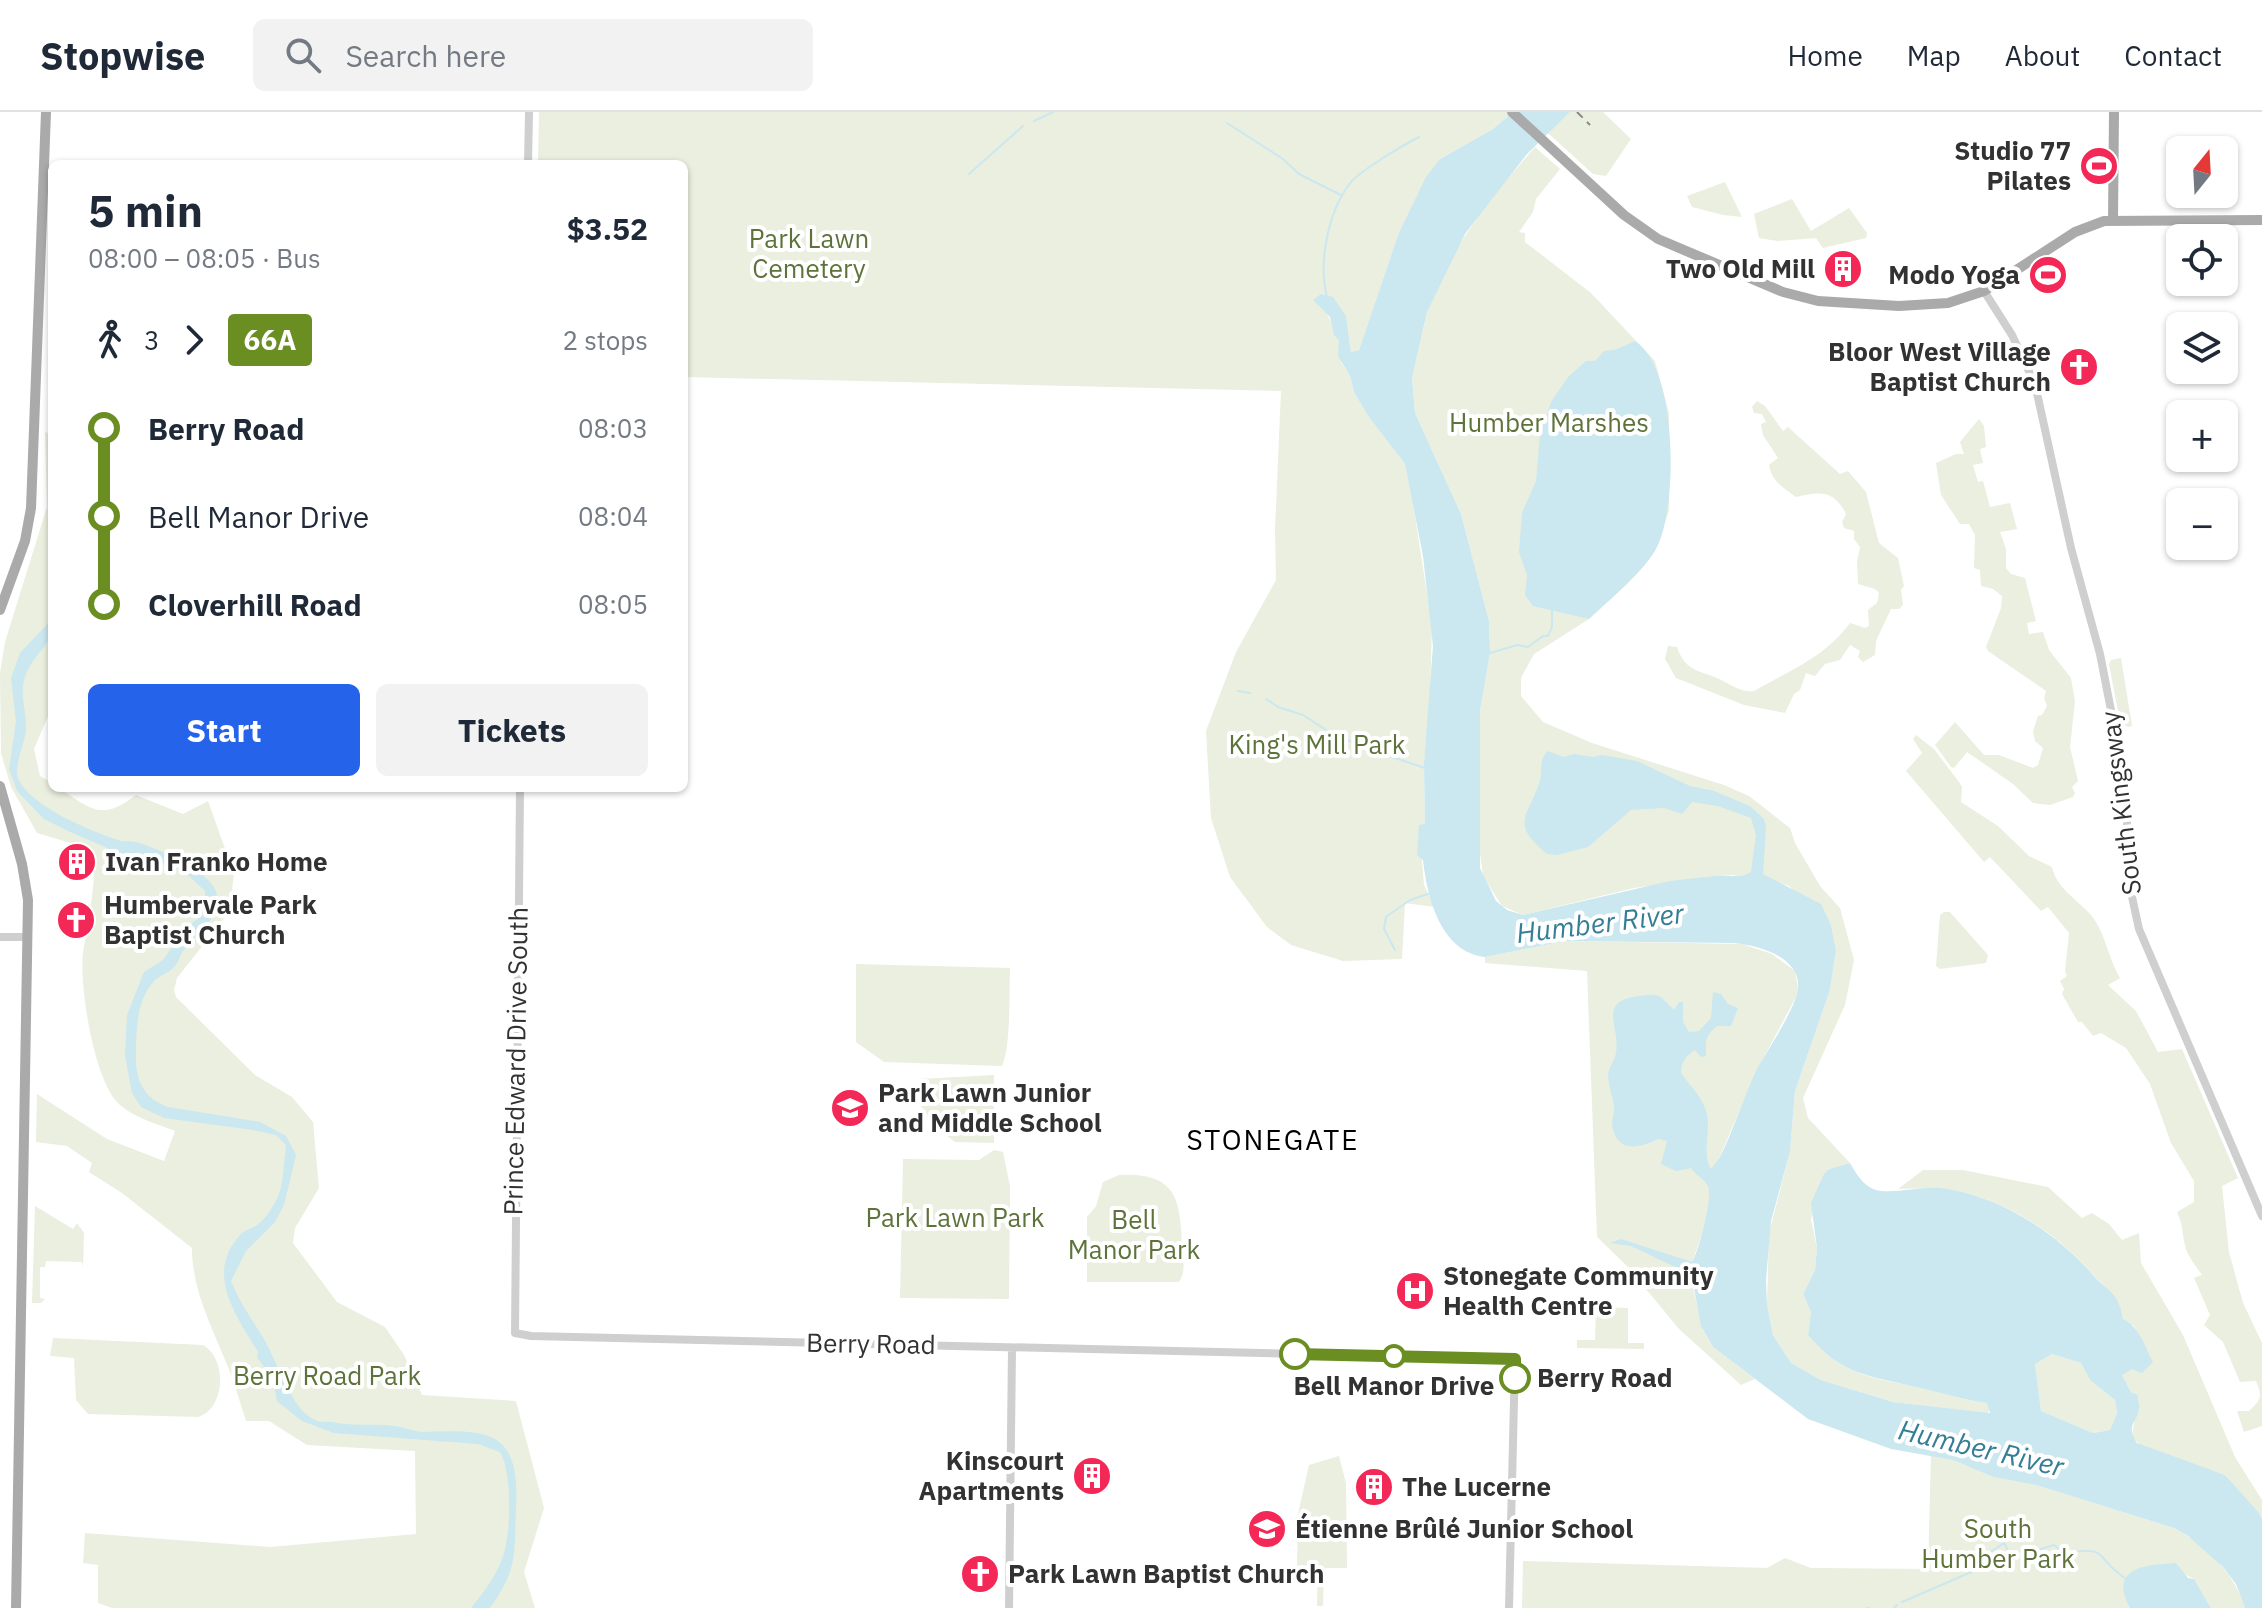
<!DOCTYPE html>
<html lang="en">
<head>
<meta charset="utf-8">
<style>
  body { margin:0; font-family:"IBM Plex Sans",sans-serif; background:#f2f2f3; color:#1f2937; height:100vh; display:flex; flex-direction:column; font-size:30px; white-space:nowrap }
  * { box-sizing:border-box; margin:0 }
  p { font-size:26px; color:#747a83 }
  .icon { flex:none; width:44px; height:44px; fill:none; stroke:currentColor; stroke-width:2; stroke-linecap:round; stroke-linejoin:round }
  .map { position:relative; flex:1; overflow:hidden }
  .sheet { position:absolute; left:48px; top:48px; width:640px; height:632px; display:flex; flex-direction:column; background:#fff; border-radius:12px; box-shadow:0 2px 6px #0004 }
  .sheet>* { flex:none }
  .badge { padding:0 16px; border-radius:6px; font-size:28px; line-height:52px }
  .needle { width:52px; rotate:18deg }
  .tools { position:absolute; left:2166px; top:24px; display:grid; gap:16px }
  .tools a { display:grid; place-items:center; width:72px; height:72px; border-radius:12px; background:#fff; box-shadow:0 2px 6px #0004; font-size:40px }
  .map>.badge { position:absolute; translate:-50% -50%; box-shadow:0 0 0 4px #fff }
  .legs { display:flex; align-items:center; gap:12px; height:88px; padding:0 40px; font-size:26px }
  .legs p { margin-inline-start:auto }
  .headline { display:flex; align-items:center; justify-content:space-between; height:136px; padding:0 40px }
  h1 { font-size:44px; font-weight:700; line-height:60px }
  .primary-button { display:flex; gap:16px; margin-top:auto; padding:16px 40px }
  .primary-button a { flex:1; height:92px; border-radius:12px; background:#2563eb; color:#fff; font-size:32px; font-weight:700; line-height:92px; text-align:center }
  .primary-button a+a { background:#f2f2f3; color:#1f2937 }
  ul { padding:0 40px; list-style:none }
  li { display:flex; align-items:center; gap:28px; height:88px; font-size:30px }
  li i { display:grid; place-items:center; width:12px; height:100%; margin:0 10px; background:currentColor }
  li i::after { content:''; width:20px; height:20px; margin:-10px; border:6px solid; border-radius:50%; background:#fff }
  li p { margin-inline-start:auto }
  li:first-child i { background:linear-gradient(#0000 50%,currentColor 0) }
  li:last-child i { background:linear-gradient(currentColor 50%,#0000 0) }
  header { display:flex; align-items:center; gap:48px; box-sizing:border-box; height:112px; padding:0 40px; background:#fff; border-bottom:2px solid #e0e1e3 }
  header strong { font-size:38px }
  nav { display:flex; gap:44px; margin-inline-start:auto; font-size:28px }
  .search { width:560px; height:72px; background:#f2f2f3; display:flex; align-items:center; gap:20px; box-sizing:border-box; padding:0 28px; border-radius:12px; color:#747a83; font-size:30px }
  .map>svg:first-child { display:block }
</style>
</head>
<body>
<header>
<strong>Stopwise</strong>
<div class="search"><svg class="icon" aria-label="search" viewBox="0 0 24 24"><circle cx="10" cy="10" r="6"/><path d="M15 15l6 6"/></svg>Search here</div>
<nav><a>Home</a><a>Map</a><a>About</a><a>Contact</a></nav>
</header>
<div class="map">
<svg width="2262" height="1496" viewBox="0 0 2262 1496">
  <rect width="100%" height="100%" fill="#fff"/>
  <path fill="#eaefdf" d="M539,0H1513L1493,17L1440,47L1398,123L1359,238L1351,240L1346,204L1325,197L1339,228L1341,250L1350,264L1354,280L1368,304L1405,352L1412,385L1432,514L1430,585L1424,651L1425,713H1419L1424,773L1435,795L1405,791L1402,847L1343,849L1291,833L1267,815L1230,765L1211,706L1206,619L1236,540L1276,468L1275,418L1281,279L684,265V52H538Z
    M1570,0H1603L1631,27L1606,64L1593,62L1548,21Z
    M1535,35L1560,57L1536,87L1533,100L1519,120L1525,121V130L1591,181L1655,249L1669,301V399L1655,439L1613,485L1589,507L1534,542L1521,566V584L1543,610L1592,631L1724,673L1749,684L1790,716L1795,731L1820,774L1840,796L1854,848L1845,893L1803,986L1808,1006L1850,1051L1829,1057L1811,1107L1817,1136L1815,1158L1803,1182L1811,1200L1808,1223C1846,1267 1874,1265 1926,1277C1947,1282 1966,1289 1987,1291L1990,1294L1988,1301L1893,1290L1821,1268L1791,1251L1773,1223L1767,1193L1769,1121L1790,1040L1795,979L1830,878L1836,838L1831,813L1789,774L1768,767L1731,763L1634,776L1523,803L1502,794L1483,764L1478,726L1480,599L1490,541L1489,509L1461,402L1415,301L1412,266L1427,200L1454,140L1491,86Z
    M1725,70L1742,105L1723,103L1692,95L1687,84Z
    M1792,87L1811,119L1849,96L1867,121L1866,126L1823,136L1816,126L1777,129L1759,126L1754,102Z
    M1757,289L1765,294L1783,319L1788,315L1840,362L1848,359L1866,380L1879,431L1898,446L1904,474L1901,478L1903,493L1899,497H1891L1876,529L1875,543L1863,550L1858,545L1860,539L1850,533L1840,548L1825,552L1815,564L1806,561L1800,578L1794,582L1785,601L1744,593L1676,566L1665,547L1668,534L1677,535C1686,562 1703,558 1723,569C1735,575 1740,580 1754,579C1790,558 1824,546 1850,511L1865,516L1869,514L1868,498L1877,491L1879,481L1875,477L1858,472L1857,450L1860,435L1854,427V419L1844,416L1842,410L1846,402C1833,377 1820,380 1796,385C1783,375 1772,370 1769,353L1778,346L1763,323L1761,312L1766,310L1762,302L1754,301L1752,295Z
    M1979,307L1984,314L1986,335L1980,337L1983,351L1973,353L1978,370L1983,369L1990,395L2010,391L2017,417L2000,420L2006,437V456L2011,462L2025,466L2036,509L2027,511L2029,522L2043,520L2049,538L2071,566L2075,589L2070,635L2078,669L2072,675L2075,681L2073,685L2050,693L2033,691L2013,672L1967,640L1954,656L1951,655L1935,633L1955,610L1984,643H1999L2033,656L2038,653L2043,636L2035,629L2033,619L2038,604L2042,603L2047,594L2044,586L2046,579L1988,539L1986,535L2001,496L2002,484L1993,477L1981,474L1980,458L1974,456L1975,423L1969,412H1960L1941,383L1936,351L1956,342H1964L1960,330Z
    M45,320L52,322V595L34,637L40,664L52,671V676H59C92,698 102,709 136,683L183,702L208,689L234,762L229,800L177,866L174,878L176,885L255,963L292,985L313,1010L319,1076L295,1116L293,1131L337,1190L385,1215L404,1243L422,1283L516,1289L544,1396L524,1460L535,1496H112L98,1491V1453L83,1451L85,1421L270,1435L416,1422L415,1339L307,1333L269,1309H246C240,1291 235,1272 228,1255C212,1215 192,1179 192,1136L122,1081L89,1060L92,1051L67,1034L36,1030L37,982L107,1027L164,1049L175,1019C158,1012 134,1006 120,993C94,971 79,873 83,841C88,811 97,766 94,738L37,721L11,675L1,641L0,561L5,530L47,395Z
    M2121,546L2132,614L2128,615L2120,610L2109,552L2111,548Z
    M1916,623L1934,637L1959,670L1962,675L1961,690L1998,714L2029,744L2052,755C2056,776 2078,788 2091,803C2106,822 2108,846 2120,866L2108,873L2136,899L2158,940L2182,937L2238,1066L2222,1074L2229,1140L2243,1191L2262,1231V1314L2244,1320L2237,1299H2249C2262,1288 2262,1283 2256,1269L2240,1270L2223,1230L2204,1213L2210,1203L2194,1166L2202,1163C2196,1154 2187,1144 2185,1133C2182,1121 2183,1113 2177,1100L2194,1090V1069L2171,1031L2150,972L2126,936L2101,921L2093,924L2082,910H2078L2062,882L2064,877L2060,869L2067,864L2065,859L2069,821L2048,795L2041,799L1990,745L1984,750L1906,659L1922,641L1913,627Z
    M1944,800H1950L1988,843L1986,851L1940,857L1936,854L1940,803Z
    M1565,829L1742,832L1772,842L1795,859L1798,877L1796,885L1756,960L1715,1056L1705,1114L1692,1150L1693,1176L1703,1218L1713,1235L1755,1267L1741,1273L1679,1217L1627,1154L1597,1125L1587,859L1485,851V845Z
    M856,852L1010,856C1009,880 1011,935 1002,954L884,950L856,930Z
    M994,963V1031L955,1030L936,1015L918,990L919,967Z
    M994,1038L1003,1040L1010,1074L1009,1187L900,1186L903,1047L979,1048Z
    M1923,1058H1963L2048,1075L2082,1106L2092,1101L2109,1112L2122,1128L2139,1121L2141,1151L2183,1223L2235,1345L2262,1388V1407L2225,1363L2143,1335L2132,1325L2138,1283L2131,1280L2122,1263L2125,1258L2152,1250L2134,1214L2123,1207C2118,1182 2101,1172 2085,1154C2050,1116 1999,1085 1947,1077C1932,1075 1914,1077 1898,1077Z
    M1119,1063C1175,1060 1181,1086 1182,1134C1182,1148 1187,1157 1179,1170H1087V1105L1096,1094L1103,1070Z
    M35,1094L73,1117L77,1111L84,1121L83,1155L82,1150L46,1149L45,1155H40V1186L45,1187L41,1191H32Z
    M1596,1195L1628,1196V1231H1644V1237L1577,1236V1228H1595Z
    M53,1226L203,1233C228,1247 225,1297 198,1305L88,1302L76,1288L74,1246L50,1244Z
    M2052,1242L2081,1251L2090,1268L2115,1288L2117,1301L2110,1318L2093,1321L2041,1299L2035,1252Z
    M1931,1343L1953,1348L1993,1365L2036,1373L2174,1416C2205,1433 2235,1461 2245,1496H2211L2194,1467L2164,1452L2156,1454L2125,1485L2130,1496H1522L1523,1449L1767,1456L1785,1446L1811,1456L1928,1457Z
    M1339,1344L1346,1371L1347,1456H1324L1323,1494H1317L1318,1456L1297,1455L1298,1402L1309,1353Z"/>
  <path fill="#cbe7f0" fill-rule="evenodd" d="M1513,0H1570L1527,42L1465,122L1427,200L1412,266L1415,301L1461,402L1489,509L1490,541L1480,599V756L1496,789L1507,798L1523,803L1670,769L1716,764H1743L1751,760L1756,723L1751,706L1718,694L1692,690L1682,702L1664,696L1631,698L1588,735L1557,743L1547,742C1509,710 1528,706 1540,669C1543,658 1538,648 1548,639L1563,645L1574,642L1593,645L1602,643L1637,649L1690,674L1714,679L1750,694L1764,707L1766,715L1763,762L1821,792L1831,813L1836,838L1830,878L1795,979L1790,1040L1771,1109L1766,1168L1767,1193L1773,1223L1791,1251L1821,1268L1893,1290L1990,1301L1987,1291C1963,1288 1940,1280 1916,1275C1867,1263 1843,1264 1808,1223L1811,1200L1803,1182L1815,1158L1817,1136L1811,1091L1824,1062L1829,1057L1850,1051C1857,1063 1865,1077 1881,1079C1902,1081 1926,1073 1948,1077C2005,1087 2056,1121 2093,1163C2110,1181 2118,1180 2123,1207C2139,1214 2145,1235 2153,1250L2142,1261L2132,1257L2122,1263L2131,1280L2138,1283C2137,1288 2140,1292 2139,1297C2137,1311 2125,1313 2137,1331L2225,1363L2259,1401L2262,1407V1496H2245L2236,1472L2223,1455L2188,1424L2174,1416L2036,1373L1993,1365L1953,1348L1891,1337L1808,1307L1713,1235L1701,1214L1693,1171L1688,1161L1631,1134L1610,1131L1621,1127L1692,1150C1699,1139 1713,1085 1708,1074C1704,1066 1696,1064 1691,1056L1676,1059L1661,1052L1667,1029L1658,1027C1638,1037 1616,1041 1612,1012C1612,1006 1615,1000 1614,994C1613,985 1606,967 1609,958C1611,952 1615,948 1616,941C1621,915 1596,889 1639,884C1660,881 1659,883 1674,898L1679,890H1683V910L1689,920L1699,919L1711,906L1713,880L1721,882L1728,892L1738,896L1731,914H1717C1704,925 1706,929 1706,944L1701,945L1695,938C1686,944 1681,950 1681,961C1690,974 1701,983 1706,999C1712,1017 1701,1042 1711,1057L1720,1045C1734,1017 1743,987 1756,959C1766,940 1797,895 1798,876C1801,845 1758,833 1733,831L1565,829L1485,845C1440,840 1427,784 1423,748L1417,743L1419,713L1425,712L1424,651L1433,534L1423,444L1405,352L1368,304L1354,280L1350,264L1338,244L1339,228L1334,223L1330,205L1313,188L1321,182L1333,185L1346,204L1351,240L1359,238L1398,123L1426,65L1440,47L1493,17ZM2052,1242L2081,1251L2090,1268L2115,1288L2117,1301L2110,1318L2093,1321L2041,1299L2035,1252Z
    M1635,229C1678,256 1678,394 1657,435C1645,459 1609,488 1589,507L1533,494L1525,483L1527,463L1519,440L1522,401L1536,369L1540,322L1552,288L1569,264L1586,249H1595L1604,239L1615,238Z
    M52,507C52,539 34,538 25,565C19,581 27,601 26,619C24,632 14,654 18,666C29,694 91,719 118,728C124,731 130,728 136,730C157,736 217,761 217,785C217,812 196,821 183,839C179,844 179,851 174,855C169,861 160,863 154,869C135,890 136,924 136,950C137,972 146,987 168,995L260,1010L286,1024L296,1043L284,1093L275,1110L246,1139L231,1169C241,1193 251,1206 264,1227C277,1249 291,1298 315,1308C321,1311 326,1309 333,1310C354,1315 373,1311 394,1314C404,1315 414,1320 423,1320C493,1317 520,1320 516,1398C514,1444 518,1456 490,1496H471C483,1481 495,1466 502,1447C511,1425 513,1361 500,1340L478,1332L334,1321L302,1309L277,1289L273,1267L257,1245L258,1240C236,1203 204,1161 241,1122C246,1117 251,1117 257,1113C266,1107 275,1092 279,1082C284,1068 284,1048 286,1033L276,1023L253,1018L164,1006L141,995L132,981L125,944L127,903L144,860L163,848L187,814L205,802V779L190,765L176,756L119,741L68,719L44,707L17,679L9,657L16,610L11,566L20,541Z
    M2176,1451L2188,1466L2194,1467L2211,1496H2130C2108,1455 2146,1453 2176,1451Z"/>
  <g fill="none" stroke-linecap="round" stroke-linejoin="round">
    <path stroke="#cbe7f0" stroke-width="2" d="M1034,9L1053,0
      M1227,11L1283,47L1299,62L1341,83
      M969,62L1023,14
      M1327,185C1318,150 1328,99 1351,70C1360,59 1405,32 1419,25
      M1490,541L1517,533L1528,535L1543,524H1548L1552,515V498
      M1238,579L1250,581
      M1266,587L1278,595L1303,603L1334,623L1370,637
      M1377,640L1425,656
      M1395,838L1384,817L1386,805L1410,788L1428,782
      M1902,1490L1976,1458L1986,1443L2004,1431L2009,1440H2032L2054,1433L2065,1441C2111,1434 2092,1444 2126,1467
      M1867,1496H1869
      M1894,1496L1897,1493"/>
    <path stroke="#cfcfcf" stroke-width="8" d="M528,52L529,0
      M1984,179L2012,223L2035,272L2071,436L2100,542L2116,624L2127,695V762L2139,817L2262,1104
      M520,676L515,1221L531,1224L1515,1247L1509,1496
      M0,825H28
      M1009,1496L1012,1236"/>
    <path stroke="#aaa" stroke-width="10" d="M1512,0L1624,103L1658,127L1783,180L1818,189L1899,194L1948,191L1984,179L2075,120L2104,109L2262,108
      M2113,109L2114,0
      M0,498L25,429L31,396L46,0
      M0,674L22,752L28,788L16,1496"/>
    <path stroke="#878787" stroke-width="2" stroke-dasharray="8 6" stroke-linecap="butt" d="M1577,0L1590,13"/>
  </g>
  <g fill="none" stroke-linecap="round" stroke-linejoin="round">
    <defs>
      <path id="line-1" d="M1295,1242L1515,1247V1266"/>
    </defs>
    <use href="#line-1" stroke="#fff" stroke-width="18"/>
    <use href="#line-1" stroke="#6b8e23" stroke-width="12"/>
  </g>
  <defs>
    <symbol id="stadium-disc" viewBox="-11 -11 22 22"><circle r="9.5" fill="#f42856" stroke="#fff"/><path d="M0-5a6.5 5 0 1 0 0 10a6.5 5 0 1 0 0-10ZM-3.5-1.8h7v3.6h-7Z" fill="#fff"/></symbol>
    <symbol id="building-disc" viewBox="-11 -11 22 22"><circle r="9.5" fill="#f42856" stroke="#fff"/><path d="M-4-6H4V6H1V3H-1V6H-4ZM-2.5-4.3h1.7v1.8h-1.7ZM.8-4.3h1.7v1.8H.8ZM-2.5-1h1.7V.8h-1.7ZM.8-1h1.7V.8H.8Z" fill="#fff"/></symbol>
    <symbol id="church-disc" viewBox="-11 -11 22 22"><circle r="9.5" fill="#f42856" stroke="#fff"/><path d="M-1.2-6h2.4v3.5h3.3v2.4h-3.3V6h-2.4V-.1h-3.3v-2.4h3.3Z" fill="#fff"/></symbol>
    <symbol id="school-disc" viewBox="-11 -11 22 22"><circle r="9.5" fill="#f42856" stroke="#fff"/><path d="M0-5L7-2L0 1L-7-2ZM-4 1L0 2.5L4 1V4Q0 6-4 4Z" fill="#fff"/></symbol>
    <symbol id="hospital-disc" viewBox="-11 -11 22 22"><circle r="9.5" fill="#f42856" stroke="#fff"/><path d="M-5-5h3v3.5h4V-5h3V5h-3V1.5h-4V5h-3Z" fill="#fff"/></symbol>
  </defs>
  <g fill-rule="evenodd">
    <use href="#stadium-disc" x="2077" y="32" width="44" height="44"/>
    <use href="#building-disc" x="1821" y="135" width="44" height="44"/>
    <use href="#stadium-disc" x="2026" y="141" width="44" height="44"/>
    <use href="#church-disc" x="2057" y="233" width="44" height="44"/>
    <use href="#building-disc" x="55" y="728" width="44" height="44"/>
    <use href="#church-disc" x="54" y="786" width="44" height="44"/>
    <use href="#school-disc" x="828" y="974" width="44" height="44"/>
    <use href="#hospital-disc" x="1393" y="1157" width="44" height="44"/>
    <use href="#building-disc" x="1070" y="1342" width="44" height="44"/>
    <use href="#building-disc" x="1352" y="1353" width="44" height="44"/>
    <use href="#school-disc" x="1245" y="1395" width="44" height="44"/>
    <use href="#church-disc" x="958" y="1440" width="44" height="44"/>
  </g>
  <g fill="#fff" stroke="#6b8e23" stroke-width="4">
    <circle cx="1295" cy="1242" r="14"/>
    <circle cx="1394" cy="1244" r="10"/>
    <circle cx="1515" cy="1266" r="14"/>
  </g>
  <g text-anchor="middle" stroke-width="8" stroke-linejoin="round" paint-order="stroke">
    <g font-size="26" font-weight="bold" fill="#323232" stroke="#fff" text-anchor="start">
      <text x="2071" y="48" text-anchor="end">Studio 77<tspan x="2071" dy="30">Pilates</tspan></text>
      <text x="1815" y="166" text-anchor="end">Two Old Mill</text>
      <text x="2020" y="172" text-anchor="end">Modo Yoga</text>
      <text x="2051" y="249" text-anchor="end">Bloor West Village<tspan x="2051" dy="30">Baptist Church</tspan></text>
      <text x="105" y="759">Ivan Franko Home</text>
      <text x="104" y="802">Humbervale Park<tspan x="104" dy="30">Baptist Church</tspan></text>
      <text x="878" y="990">Park Lawn Junior<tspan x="878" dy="30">and Middle School</tspan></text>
      <text x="1443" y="1173">Stonegate Community<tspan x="1443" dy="30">Health Centre</tspan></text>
      <text x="1064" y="1358" text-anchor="end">Kinscourt<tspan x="1064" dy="30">Apartments</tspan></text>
      <text x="1402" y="1384">The Lucerne</text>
      <text x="1295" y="1426">Étienne Brûlé Junior School</text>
      <text x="1008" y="1471">Park Lawn Baptist Church</text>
    </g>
    <g font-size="26" fill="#5d733a" stroke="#fff">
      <text x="809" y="136">Park Lawn<tspan x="809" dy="30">Cemetery</tspan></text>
      <text x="1549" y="320">Humber Marshes</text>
      <text x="1317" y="642">King's Mill Park</text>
      <text x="955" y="1115">Park Lawn Park</text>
      <text x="1134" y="1117">Bell<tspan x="1134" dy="30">Manor Park</tspan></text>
      <text x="327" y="1273">Berry Road Park</text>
      <text x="1998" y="1426">South<tspan x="1998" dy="30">Humber Park</tspan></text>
    </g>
    <g font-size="26" fill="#323232" stroke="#fff">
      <text transform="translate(2121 691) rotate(-97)" y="9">South Kingsway</text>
      <text transform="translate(516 949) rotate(-89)" y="9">Prince Edward Drive South</text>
      <text transform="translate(871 1232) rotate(1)" y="9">Berry Road</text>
    </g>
    <g font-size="26" font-weight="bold" fill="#323232" stroke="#fff" text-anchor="start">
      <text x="1537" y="1275">Berry Road</text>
      <text x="1394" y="1283" text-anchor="middle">Bell Manor Drive</text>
    </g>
    <g font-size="28" font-style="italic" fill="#357f96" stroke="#fff">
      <text transform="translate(1600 811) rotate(-7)" y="10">Humber River</text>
      <text transform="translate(1981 1336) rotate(13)" y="10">Humber River</text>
    </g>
    <g font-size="28" letter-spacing="2" fill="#000" stroke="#fff">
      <text x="1273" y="1038">STONEGATE</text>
    </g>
  </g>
</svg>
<div class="tools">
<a><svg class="needle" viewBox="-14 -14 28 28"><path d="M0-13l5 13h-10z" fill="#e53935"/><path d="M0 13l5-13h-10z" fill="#747a83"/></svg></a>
<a><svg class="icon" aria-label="locate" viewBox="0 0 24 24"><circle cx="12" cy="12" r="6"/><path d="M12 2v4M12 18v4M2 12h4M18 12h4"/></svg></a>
<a><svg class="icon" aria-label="layers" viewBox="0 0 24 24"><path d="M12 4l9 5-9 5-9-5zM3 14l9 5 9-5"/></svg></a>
<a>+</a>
<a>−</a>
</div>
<section class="sheet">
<div class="headline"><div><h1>5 min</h1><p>08:00 – 08:05 · Bus</p></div><b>$3.52</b></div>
<div class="legs"><svg class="icon" aria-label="walk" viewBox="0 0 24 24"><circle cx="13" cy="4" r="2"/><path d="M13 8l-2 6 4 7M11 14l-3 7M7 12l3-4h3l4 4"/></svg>3<svg class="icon" aria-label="forward" viewBox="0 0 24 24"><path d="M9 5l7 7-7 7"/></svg><b class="badge" style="background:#6b8e23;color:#fff">66A</b><p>2 stops</p></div>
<ul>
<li><i style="color:#6b8e23"></i><b>Berry Road</b><p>08:03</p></li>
<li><i style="color:#6b8e23"></i><span>Bell Manor Drive</span><p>08:04</p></li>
<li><i style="color:#6b8e23"></i><b>Cloverhill Road</b><p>08:05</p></li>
</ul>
<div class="primary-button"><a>Start</a><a>Tickets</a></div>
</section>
</div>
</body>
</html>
